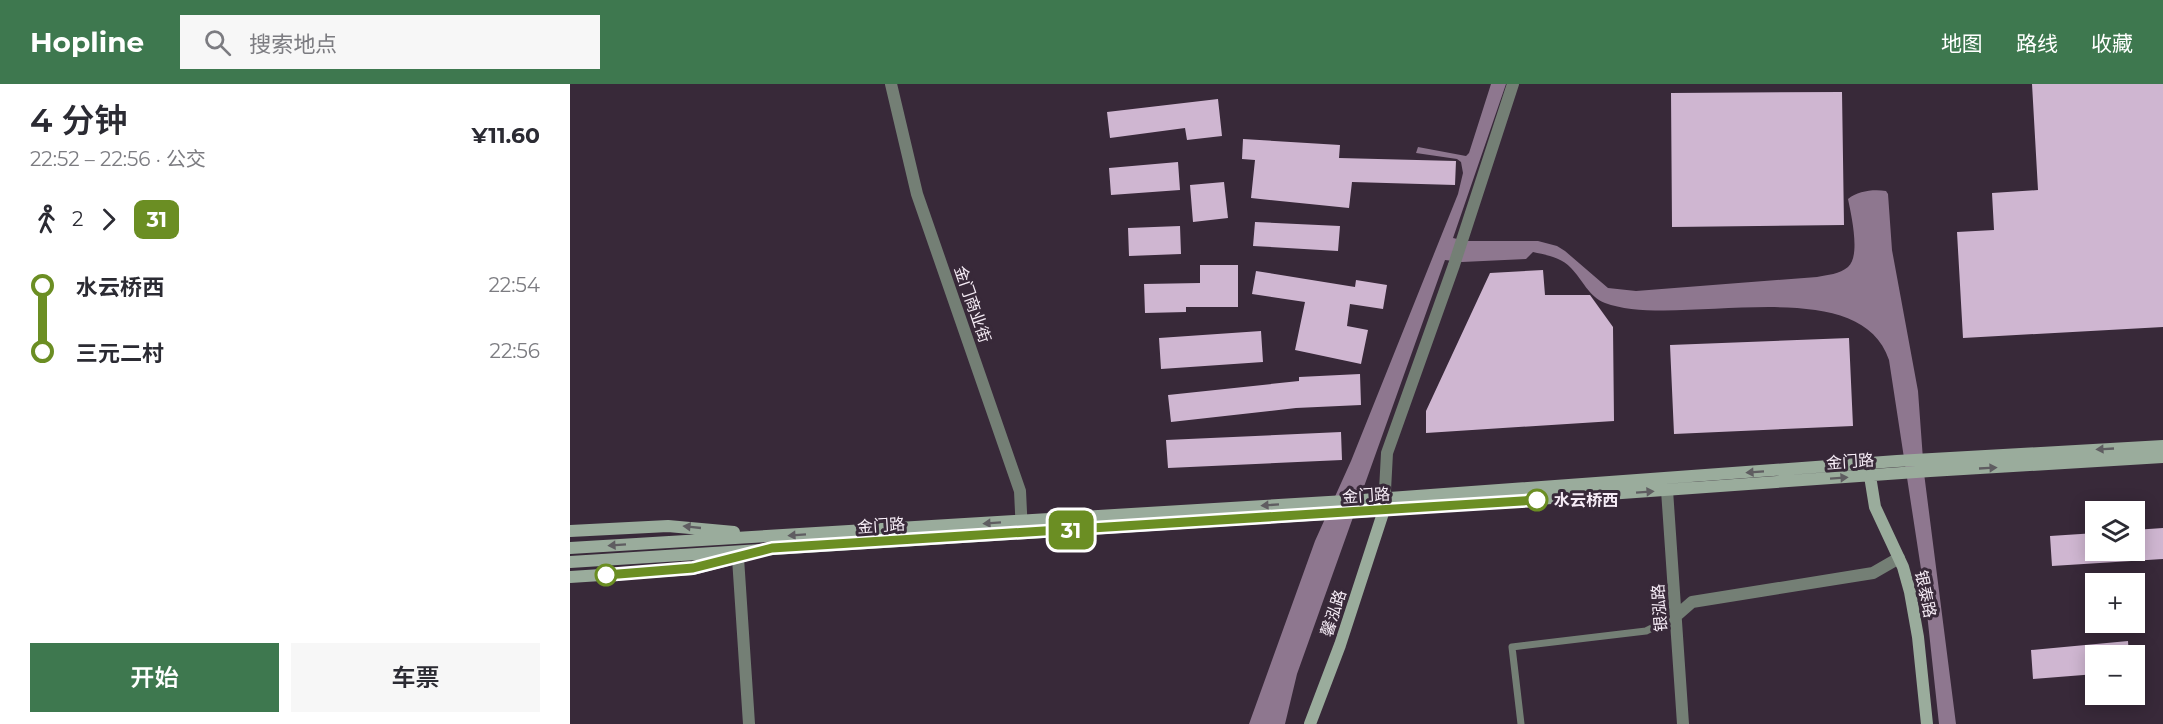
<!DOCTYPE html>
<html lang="zh">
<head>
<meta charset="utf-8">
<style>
  body { margin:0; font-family:Montserrat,"Noto Sans SC",sans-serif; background:#f7f7f7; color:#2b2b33; height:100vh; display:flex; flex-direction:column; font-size:22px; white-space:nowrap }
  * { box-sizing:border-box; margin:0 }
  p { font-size:20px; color:#7c7c81 }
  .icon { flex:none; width:33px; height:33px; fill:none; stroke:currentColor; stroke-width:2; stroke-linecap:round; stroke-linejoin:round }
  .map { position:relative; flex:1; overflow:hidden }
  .side { display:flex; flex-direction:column; background:#fff; width:570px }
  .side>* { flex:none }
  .badge { padding:0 12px; border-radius:9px; font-size:21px; line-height:39px }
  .tools { position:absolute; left:1515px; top:417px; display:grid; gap:12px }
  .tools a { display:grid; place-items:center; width:60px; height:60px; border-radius:0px; background:#fff; box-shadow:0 3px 15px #0003; font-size:30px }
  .map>.badge { position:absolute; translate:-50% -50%; box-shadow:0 0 0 3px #fff }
  .legs { display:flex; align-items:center; gap:9px; height:66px; padding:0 30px; font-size:20px }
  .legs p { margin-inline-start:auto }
  .summary { display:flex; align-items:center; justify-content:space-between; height:102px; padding:0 30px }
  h1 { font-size:33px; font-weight:600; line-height:45px }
  .cta { display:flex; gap:12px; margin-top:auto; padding:12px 30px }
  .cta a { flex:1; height:69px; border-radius:0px; background:#3e784f; color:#fff; font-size:24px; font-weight:600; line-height:69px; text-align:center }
  .cta a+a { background:#f7f7f7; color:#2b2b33 }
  ul { padding:0 30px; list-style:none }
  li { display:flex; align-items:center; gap:21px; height:66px; font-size:22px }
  li i { display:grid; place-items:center; width:9px; height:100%; margin:0 8px; background:currentColor }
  li i::after { content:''; width:15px; height:15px; margin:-8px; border:4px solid; border-radius:50%; background:#fff }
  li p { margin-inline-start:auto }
  li:first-child i { background:linear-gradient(#0000 50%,currentColor 0) }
  li:last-child i { background:linear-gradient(currentColor 50%,#0000 0) }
  header { display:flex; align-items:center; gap:36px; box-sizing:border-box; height:84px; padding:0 30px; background:#3e784f; color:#fff }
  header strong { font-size:28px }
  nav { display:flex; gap:33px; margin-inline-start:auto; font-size:21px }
  .search { width:420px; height:54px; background:#f7f7f7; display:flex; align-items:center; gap:15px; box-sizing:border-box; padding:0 21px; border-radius:0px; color:#7c7c81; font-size:22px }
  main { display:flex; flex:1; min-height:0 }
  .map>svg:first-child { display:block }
</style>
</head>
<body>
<header>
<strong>Hopline</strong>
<div class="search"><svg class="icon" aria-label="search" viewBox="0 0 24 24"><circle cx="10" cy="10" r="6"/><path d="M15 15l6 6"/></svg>搜索地点</div>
<nav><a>地图</a><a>路线</a><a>收藏</a></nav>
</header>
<main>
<section class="side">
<div class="summary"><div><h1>4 分钟</h1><p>22:52 – 22:56 · 公交</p></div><b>¥11.60</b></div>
<div class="legs"><svg class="icon" aria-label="walk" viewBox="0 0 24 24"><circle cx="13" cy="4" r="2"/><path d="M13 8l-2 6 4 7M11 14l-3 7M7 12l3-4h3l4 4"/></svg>2<svg class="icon" aria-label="forward" viewBox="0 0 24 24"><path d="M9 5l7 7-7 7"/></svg><b class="badge" style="background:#6b8e23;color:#fff">31</b></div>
<ul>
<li><i style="color:#6b8e23"></i><b>水云桥西</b><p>22:54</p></li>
<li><i style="color:#6b8e23"></i><b>三元二村</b><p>22:56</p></li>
</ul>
<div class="cta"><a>开始</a><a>车票</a></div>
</section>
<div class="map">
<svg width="1593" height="640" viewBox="0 0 1593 640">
  <rect width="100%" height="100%" fill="#382939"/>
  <path fill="#8e778f" d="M921,0H936L883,154L896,157H968L987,162L995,167L1038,204L1066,207L1247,193C1257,191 1270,190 1278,183C1291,172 1281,130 1278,115C1288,107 1303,105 1316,107L1318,110L1322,166L1348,307L1354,389L1386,640H1369L1355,511L1319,276C1289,184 1106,246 1035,219C1019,213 1012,195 1001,184C991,173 976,171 963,168L956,175L892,178L875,176L727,590L715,640H679L745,457L781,377L888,110L893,89L891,78L887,75L846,69L848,63L896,72L899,69Z"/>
  <path fill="#cfb6d1" d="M1462,0H1593V243L1393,254L1387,148L1424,146L1422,109L1468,106Z
    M1272,8L1274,141L1102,143L1101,9Z
    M648,15L652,52L617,56L615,44L540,54L537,28Z
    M673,55L770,61L769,74L886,77L885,101L782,98L779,124L681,114L685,76L672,75Z
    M608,78L610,106L541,111L539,84Z
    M654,98L658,134L623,138L620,101Z
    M685,138L770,142L768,167L683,162Z
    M610,142L611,170L559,172L558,144Z
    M630,181H668V223H616V228L575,229L574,200L630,199Z
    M973,186L975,211H1020L1043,243L1044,337L856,349V327L920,189Z
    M686,187L785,203L786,196L817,201L813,225L780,220L777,242L798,246L791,280L725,266L735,218L682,210Z
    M691,247L693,278L591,285L589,254Z
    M1279,254L1283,342L1104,350L1100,261Z
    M790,290L791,321L726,324L601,338L598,311L729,297V293Z
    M771,348L772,376L598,384L596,356Z
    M1593,444V475L1482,482L1480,452L1526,449V466H1564V446Z
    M1558,557L1559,572H1526V590L1463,595L1461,566Z"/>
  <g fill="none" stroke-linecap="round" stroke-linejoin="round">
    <path stroke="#747f75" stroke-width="7" d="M951,640L942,563L1076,547L1106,532"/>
    <path stroke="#747f75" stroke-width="12" d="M321,0L347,110L450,407L452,449
      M1097,406L1113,640
      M814,425L817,369L884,181L943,0
      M168,474L179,640
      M1106,532L1122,518L1303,489L1329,474"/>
    <path stroke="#9aac9c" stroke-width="12" d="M1300,392L1305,423L1333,483L1340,508L1348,553L1357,640
      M0,447L98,442L164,448
      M0,464L792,416L1327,377L1593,362
      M0,478L786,428L1360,387L1593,373
      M0,493L123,485L177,471
      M740,640L770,561L814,426"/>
  </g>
  <defs><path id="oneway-solid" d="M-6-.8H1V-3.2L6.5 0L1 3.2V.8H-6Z" transform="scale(1.5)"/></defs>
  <g fill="#5f5d61">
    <use href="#oneway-solid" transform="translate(1535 365) rotate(177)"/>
    <use href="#oneway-solid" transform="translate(1418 384) rotate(-3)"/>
    <use href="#oneway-solid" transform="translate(1185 388) rotate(176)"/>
    <use href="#oneway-solid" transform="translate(1269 394) rotate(-4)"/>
    <use href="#oneway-solid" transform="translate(1075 408) rotate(-4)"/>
    <use href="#oneway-solid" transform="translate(700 421) rotate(176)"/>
    <use href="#oneway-solid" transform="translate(422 439) rotate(176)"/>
    <use href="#oneway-solid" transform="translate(122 443) rotate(-174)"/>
    <use href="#oneway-solid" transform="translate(227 451) rotate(176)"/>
    <use href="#oneway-solid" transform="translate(47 461) rotate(176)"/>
  </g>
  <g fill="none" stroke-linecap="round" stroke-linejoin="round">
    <defs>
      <path id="line-1" d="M36,491L123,484L202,464L967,416"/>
    </defs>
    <use href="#line-1" stroke="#fff" stroke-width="14"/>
    <use href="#line-1" stroke="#6b8e23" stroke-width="9"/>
  </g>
  <g fill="#fff" stroke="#6b8e23" stroke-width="3">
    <circle cx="967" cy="416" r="10"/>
    <circle cx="36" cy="491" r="10"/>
  </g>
  <g text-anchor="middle" stroke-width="6" stroke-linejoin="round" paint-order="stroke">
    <g font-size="16" fill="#f6ecf6" stroke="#382939">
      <text transform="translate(403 220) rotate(71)" y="6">金门商业街</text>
      <text transform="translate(1280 377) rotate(-4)" y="6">金门路</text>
      <text transform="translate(796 411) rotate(-4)" y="6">金门路</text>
      <text transform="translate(311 441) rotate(-4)" y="6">金门路</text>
      <text transform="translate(1356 510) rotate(78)" y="6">银泰路</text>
      <text transform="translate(1089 524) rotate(-94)" y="6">银泓路</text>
      <text transform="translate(763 529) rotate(-72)" y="6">馨泓路</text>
    </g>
    <g font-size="16" font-weight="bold" fill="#f6ecf6" stroke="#382939" text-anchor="start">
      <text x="984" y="422">水云桥西</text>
    </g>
  </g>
</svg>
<div class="tools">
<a><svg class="icon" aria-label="layers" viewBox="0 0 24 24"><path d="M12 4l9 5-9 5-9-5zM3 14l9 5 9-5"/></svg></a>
<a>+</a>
<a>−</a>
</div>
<b class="badge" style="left:501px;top:446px;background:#6b8e23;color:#fff">31</b>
</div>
</main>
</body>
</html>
